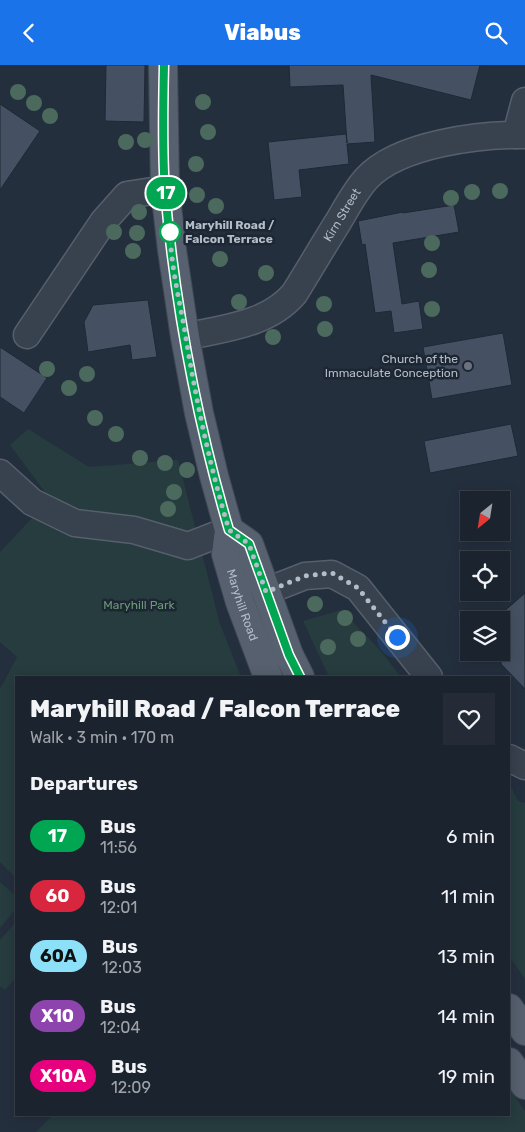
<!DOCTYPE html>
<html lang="en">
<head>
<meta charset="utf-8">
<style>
  body { margin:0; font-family:Rubik,sans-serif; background:#242b36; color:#f1f3f6; height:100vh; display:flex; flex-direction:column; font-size:19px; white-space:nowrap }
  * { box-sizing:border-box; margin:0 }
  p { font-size:16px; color:#a0a4aa }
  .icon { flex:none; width:28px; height:28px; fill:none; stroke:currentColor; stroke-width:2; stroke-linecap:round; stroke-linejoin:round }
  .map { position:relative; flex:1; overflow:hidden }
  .panel { position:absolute; left:15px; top:611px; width:495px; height:440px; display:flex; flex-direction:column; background:#1b232e; border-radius:0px; box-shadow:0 2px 12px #0003,0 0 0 1px #39404a }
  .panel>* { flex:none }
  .badge { padding:0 10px; border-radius:16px; font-size:18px; line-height:32px }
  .needle { width:32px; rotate:210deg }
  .tools { position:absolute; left:460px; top:426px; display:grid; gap:10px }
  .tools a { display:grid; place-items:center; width:50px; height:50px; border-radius:0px; background:#1b232e; box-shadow:0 2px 12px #0003,0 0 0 1px #39404a; font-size:25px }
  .you { position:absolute; width:25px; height:25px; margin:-12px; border:4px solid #fff; border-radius:50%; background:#1a73e8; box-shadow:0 0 0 8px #1a73e833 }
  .map>.badge { position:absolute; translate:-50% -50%; box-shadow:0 0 0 2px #fff }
  h2 { padding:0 15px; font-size:19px; line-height:45px }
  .round { display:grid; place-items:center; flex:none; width:52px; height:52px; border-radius:0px; background:#242b36 }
  .head { display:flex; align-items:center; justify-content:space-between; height:85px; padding:0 15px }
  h1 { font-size:24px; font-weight:800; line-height:38px }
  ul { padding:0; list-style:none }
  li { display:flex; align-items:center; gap:15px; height:60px; padding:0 15px }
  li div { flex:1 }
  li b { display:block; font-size:19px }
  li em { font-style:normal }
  li .badge { min-width:55px; font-weight:700; text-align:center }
  header { display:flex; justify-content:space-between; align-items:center; height:65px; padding:0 15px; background:#1a73e8; color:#fff; font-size:22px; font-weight:800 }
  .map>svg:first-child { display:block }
</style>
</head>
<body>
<header><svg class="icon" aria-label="back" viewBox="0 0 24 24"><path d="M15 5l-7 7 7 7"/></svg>Viabus<svg class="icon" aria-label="search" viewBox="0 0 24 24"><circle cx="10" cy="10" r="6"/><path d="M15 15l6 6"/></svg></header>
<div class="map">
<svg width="525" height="1067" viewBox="0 0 525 1067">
  <rect width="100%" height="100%" fill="#242f3e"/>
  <path fill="#263c3f" d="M28,364L89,402L178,395L220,559L241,612H16V813L0,797V624L17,592L0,577V487L50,434L10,380Z
    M341,545L379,584L401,612H329L303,556Z
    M509,717L518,736L525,738V914L509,891Z
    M0,817L16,831V844L0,863Z
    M16,857V912L5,925L0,921V875Z
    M509,1023L525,1046V1067H36L53,1050H509Z"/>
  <path fill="#455162" stroke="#1f2835" d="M106,0H145L144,57L105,56Z
    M289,0H480L471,35L371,10L375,77L347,79L349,99L299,105L302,132L274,135L268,77L346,69L347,78L343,20L290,22Z
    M0,39L40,66L0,125Z
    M454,140L459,167L393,178L402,239L419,236L423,264L394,268L391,246L375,248L365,179L362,180L358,156L403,147V148Z
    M148,235L157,292L132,295L130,280L88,287L84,257L93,240Z
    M503,268L512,320L432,334L423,282Z
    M0,282L47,313L24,348L0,332Z
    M511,359L518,391L430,408L424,376Z
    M525,528V624L501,599V549Z"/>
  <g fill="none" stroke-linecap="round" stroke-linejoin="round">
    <defs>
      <g id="minor">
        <path d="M516,70L525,36"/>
        <path d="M27,270L103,157L127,130L165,124"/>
        <path id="s1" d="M185,272C224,263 267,260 294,229C309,205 323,181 338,157C347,142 355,126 367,113C399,79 480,69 525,70"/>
        <path d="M0,408L32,437L75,458L134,465L188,481L229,465"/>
        <path d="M246,534L305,511L332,509L358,523L429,612"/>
        <path d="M509,693L525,701"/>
      </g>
      <g id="major">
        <path id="s2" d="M163,0L165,124L172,185L185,272L199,348L214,411L229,465L226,489L240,537L268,612"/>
        <path d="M229,465L249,479L289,590L300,612"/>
        <path d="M509,943L525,966"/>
        <path d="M509,997L525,1020"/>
      </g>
    </defs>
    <use href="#minor" stroke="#565f6c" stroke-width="29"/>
    <use href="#major" stroke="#414a57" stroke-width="30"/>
    <use href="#minor" stroke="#38414e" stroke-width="26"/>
    <use href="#major" stroke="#56606e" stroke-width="28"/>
  </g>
  <g fill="#4b6a5d">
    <circle cx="18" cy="27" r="8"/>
    <circle cx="203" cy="37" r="8"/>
    <circle cx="34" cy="38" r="8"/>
    <circle cx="50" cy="51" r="8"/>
    <circle cx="208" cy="67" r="8"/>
    <circle cx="145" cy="75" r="8"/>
    <circle cx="126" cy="77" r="8"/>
    <circle cx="196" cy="99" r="8"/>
    <circle cx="500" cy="126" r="8"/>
    <circle cx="472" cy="127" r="8"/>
    <circle cx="197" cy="130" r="8"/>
    <circle cx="451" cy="133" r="8"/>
    <circle cx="216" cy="141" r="8"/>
    <circle cx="139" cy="147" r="8"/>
    <circle cx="114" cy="167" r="8"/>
    <circle cx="137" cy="168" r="8"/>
    <circle cx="432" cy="178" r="8"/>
    <circle cx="133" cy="186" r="8"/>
    <circle cx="220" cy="194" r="8"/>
    <circle cx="429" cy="205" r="8"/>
    <circle cx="266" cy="208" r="8"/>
    <circle cx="239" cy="237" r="8"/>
    <circle cx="324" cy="239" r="8"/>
    <circle cx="432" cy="244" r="8"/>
    <circle cx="325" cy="264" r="8"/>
    <circle cx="273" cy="272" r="8"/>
    <circle cx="47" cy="304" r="8"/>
    <circle cx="87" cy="309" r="8"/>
    <circle cx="69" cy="323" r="8"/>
    <circle cx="95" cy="353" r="8"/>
    <circle cx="116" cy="369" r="8"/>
    <circle cx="140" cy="393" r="8"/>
    <circle cx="165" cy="398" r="8"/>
    <circle cx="187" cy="405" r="8"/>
    <circle cx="174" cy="427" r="8"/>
    <circle cx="168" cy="444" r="8"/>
    <circle cx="315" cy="539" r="8"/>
    <circle cx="345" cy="553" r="8"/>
    <circle cx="358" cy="574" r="8"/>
    <circle cx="328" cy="582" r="8"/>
  </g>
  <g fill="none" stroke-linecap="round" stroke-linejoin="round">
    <defs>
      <path id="line" d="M164,0C163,42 162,84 165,126C175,239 197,356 229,465L249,479L289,590L300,612"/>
    </defs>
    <use href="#line" stroke="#fff" stroke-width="11"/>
    <use href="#line" stroke="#00a651" stroke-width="8"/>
    <path stroke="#b4bcc9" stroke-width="5" stroke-dasharray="0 9" d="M170,167C171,198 178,230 184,261C195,330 209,398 229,465L249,479L266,527L305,511L332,508L358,523L397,572"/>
  </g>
  <circle fill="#fff" stroke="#00a651" stroke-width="2.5" cx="170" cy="167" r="10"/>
  <circle fill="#6b7280" stroke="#1d2633" stroke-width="2" cx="468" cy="301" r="5"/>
  <g text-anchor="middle" stroke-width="5" stroke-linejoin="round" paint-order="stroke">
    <g font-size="12" fill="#b4bcc9" stroke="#1d2633">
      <text dy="4" stroke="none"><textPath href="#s1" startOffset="212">Kirn Street</textPath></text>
      <text dy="4" stroke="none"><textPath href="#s2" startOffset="549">Maryhill Road</textPath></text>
    </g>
    <g font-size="12" font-weight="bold" fill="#b4bcc9" stroke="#1d2633" text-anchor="start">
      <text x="185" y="164">Maryhill Road /<tspan x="185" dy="14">Falcon Terrace</tspan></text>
    </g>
    <g font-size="12" fill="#b4bcc9" stroke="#1d2633" text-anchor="end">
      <text x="458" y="298">Church of the<tspan x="458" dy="14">Immaculate Conception</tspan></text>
    </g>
    <g font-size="12" fill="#6b9a76" stroke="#1d2633">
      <text x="139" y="544">Maryhill Park</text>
    </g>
  </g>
</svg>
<div class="tools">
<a><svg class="needle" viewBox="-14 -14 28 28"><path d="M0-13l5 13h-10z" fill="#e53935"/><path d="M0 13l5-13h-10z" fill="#a0a4aa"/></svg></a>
<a><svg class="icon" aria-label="locate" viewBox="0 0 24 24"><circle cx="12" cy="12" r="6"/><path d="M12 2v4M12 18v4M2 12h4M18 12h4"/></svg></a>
<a><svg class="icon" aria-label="layers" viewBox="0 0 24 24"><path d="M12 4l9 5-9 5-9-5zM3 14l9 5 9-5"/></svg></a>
</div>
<div class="you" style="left:397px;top:572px"></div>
<b class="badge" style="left:166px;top:128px;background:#00a651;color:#fff">17</b>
<section class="panel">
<div class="head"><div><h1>Maryhill Road / Falcon Terrace</h1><p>Walk · 3 min · 170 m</p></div><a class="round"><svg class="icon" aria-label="heart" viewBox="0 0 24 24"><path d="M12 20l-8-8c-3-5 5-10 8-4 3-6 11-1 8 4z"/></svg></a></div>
<h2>Departures</h2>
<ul>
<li><span class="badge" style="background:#00a651;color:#fff">17</span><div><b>Bus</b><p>11:56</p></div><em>6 min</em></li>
<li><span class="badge" style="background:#d7263d;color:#fff">60</span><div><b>Bus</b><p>12:01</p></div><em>11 min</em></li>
<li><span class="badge" style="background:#8ce1f9;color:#111">60A</span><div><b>Bus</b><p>12:03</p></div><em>13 min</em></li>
<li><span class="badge" style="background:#8e44ad;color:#fff">X10</span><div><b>Bus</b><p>12:04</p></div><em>14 min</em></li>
<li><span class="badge" style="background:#e6007e;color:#fff">X10A</span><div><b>Bus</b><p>12:09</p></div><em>19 min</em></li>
</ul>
</section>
</div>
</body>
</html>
